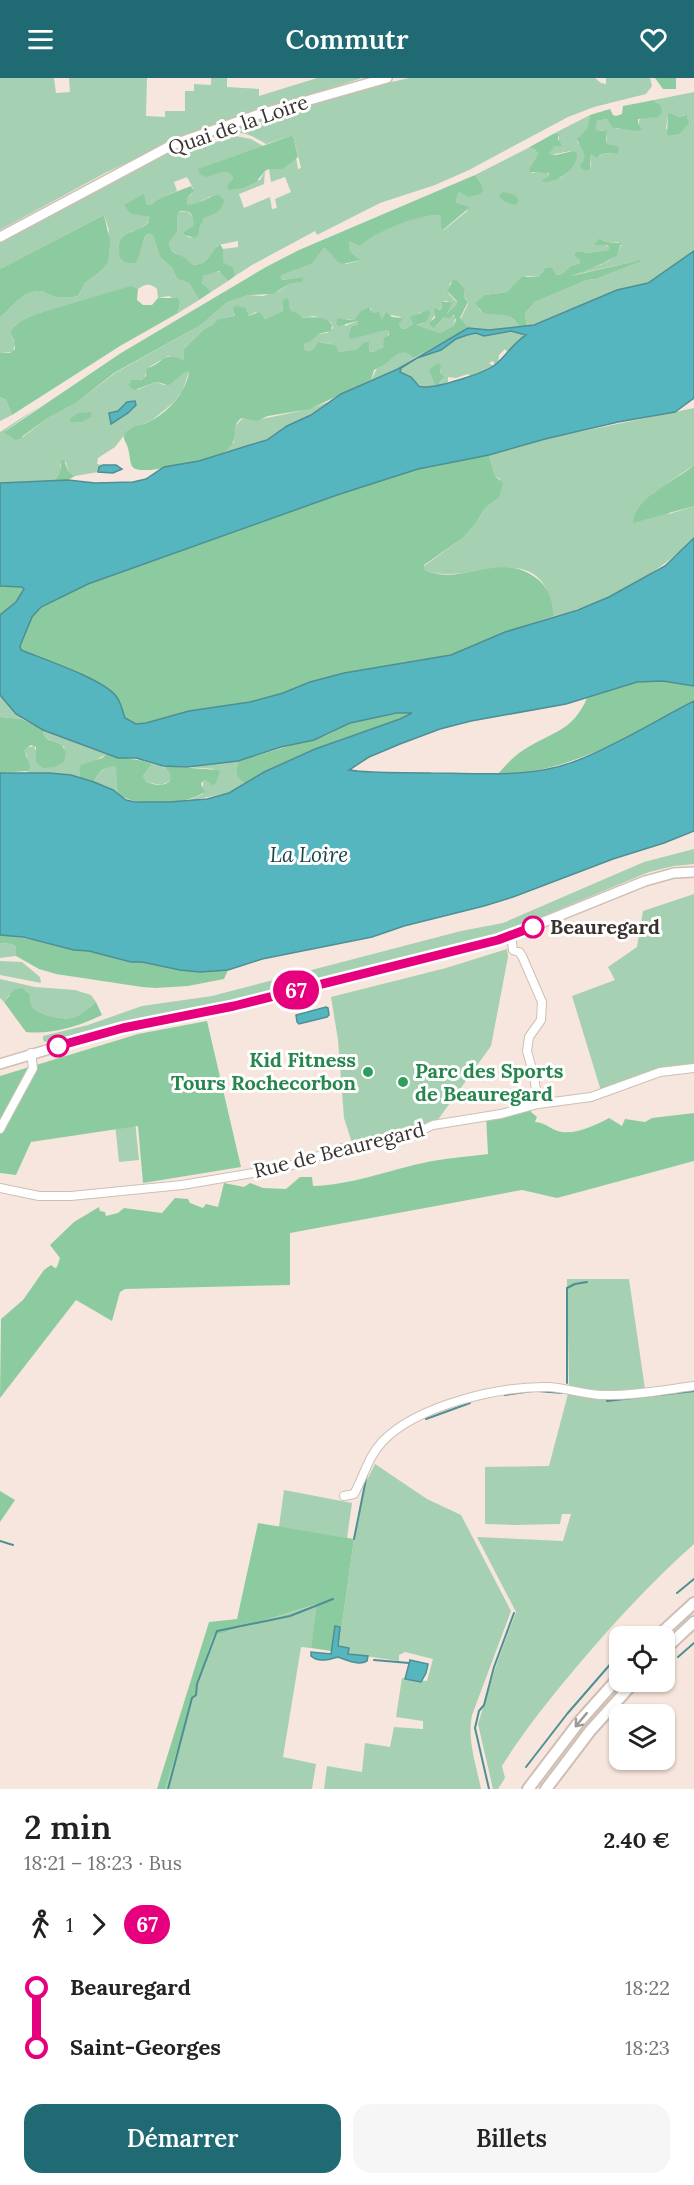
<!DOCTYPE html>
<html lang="fr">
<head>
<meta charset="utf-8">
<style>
  body { margin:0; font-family:Lora,serif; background:#f6f6f6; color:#222; height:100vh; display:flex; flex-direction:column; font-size:22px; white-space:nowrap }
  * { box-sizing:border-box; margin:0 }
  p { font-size:20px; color:#767676 }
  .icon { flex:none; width:33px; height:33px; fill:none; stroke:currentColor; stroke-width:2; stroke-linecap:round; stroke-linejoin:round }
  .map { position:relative; height:1711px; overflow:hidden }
  .sheet { display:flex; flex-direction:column; background:#fff; flex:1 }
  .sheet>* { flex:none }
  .badge { padding:0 12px; border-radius:20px; font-size:21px; line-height:39px }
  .tools { position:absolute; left:609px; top:1548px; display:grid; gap:12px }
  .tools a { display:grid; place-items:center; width:66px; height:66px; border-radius:12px; background:#fff; box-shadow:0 2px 4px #0004; font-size:30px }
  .map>.badge { position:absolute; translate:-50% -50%; box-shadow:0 0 0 3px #fff }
  .legs { display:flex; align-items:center; gap:9px; height:66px; padding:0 24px; font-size:20px }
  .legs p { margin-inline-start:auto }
  .head { display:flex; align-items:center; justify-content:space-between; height:102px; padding:0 24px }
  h1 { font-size:33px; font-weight:600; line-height:45px }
  .primary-button { display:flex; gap:12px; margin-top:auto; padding:12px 24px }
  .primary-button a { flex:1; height:69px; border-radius:18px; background:#206a73; color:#fff; font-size:24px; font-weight:600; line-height:69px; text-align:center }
  .primary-button a+a { background:#f6f6f6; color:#222 }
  ul { padding:0 24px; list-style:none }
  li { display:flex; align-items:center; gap:21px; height:60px; font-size:22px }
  li i { display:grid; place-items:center; width:9px; height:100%; margin:0 8px; background:currentColor }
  li i::after { content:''; width:15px; height:15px; margin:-8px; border:4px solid; border-radius:50%; background:#fff }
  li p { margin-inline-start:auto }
  li:first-child i { background:linear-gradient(#0000 50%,currentColor 0) }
  li:last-child i { background:linear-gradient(currentColor 50%,#0000 0) }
  header { display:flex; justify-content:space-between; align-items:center; height:78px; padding:0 24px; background:#206a73; color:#fff; font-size:27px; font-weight:600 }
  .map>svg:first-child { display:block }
</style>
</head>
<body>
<header><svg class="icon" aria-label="menu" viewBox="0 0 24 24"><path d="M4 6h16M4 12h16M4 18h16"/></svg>Commutr<svg class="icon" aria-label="heart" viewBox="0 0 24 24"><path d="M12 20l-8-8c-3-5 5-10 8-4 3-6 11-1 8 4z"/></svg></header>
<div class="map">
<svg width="694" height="1711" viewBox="0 0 694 1711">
  <rect width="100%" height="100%" fill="#f7e6dd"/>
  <path fill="#a5d0b1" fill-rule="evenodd" d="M0,0H54L56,15L70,14L69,0H147L146,38L165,39V33H185V13H194V6L211,7V0H227V9L259,11V18L317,0H362L181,59L105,95L0,152Z
    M409,0H595L601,5L606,6V0H650L652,8L646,16L594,29L568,39L469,92L435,107L380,125L317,157L315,153L252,187L235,198C235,189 230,188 223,184V171L238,169V163L218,167C210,177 207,187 192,187L170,171L169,165L177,154L178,134L187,133L194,140V147L184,157L191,160L204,140L211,118L194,127H187V120L192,116L193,110L187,99L174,104L177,113L160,120L152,127H147L144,117L138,137H145L149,140V144L139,152L130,154L140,176L141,167L147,156L153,157L160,179L172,190L177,201L189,205L199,222L178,235L180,225L169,218L158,220L157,211C150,205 145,206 138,211L131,209L39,235L16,247L10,255L15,265L13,274L0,275V239C14,229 21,212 42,213C54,220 64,221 78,218L85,205L101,193L109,152L104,137L0,191V163L151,82L198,62V70L235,58L251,61L263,68L199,91L229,95L233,100L231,103L260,102L265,93L264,106L239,116L244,130L270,119L272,131L277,130L275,121L291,114L285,99L271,104L269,91H283L296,79L298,91L301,90L293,57L266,66C256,60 245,53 233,55C226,56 221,60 213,58L214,56L345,15Z
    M694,14V173L648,205L617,212L527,249L525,235L535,224L587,202L596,201L640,184L636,183L569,198C588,187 612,191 621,167L618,164H608L603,162L602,165L609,169L608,172L588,175L578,173L575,175L580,182V185L570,188L562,196L556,197L543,193L538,199L527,198L507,214L485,217L479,231L483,235C497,236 512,234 519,249L489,252L468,250L460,242L468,226L467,222L464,219L465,211L458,203L450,205L448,215L457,224L456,227L447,237L450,228L447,223H441L442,230L438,232L431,243L436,248L444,239L456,238L453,248L440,255L415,247L424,245L420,234L412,243L413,246L405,251L401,250L399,246L401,239L391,237L382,242L371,234V230L355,241L344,242L345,248L358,243V246L352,248L361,258L388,252C390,260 382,273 374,274L369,273L370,265L361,267L357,271L339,274L331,266L318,264L312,272L307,273L304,270L305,265L318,256L327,255L333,250L331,244L314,238L302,240L290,232L289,225L282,227L283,233L265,241L256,234L249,238L246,230L235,235L234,238L218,241L212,247L204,251L184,271V282L168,278L149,289L144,300L138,303L137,312L156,304L164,307L186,292L189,293L183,312L173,325L151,343L129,351L115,369L98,380L97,386L103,387L99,389L98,394L75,398L68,393L66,384L60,386V394L54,403L0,405V354L40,328L5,353L11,359H23L46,341L76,325L115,295L201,247L226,225L248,217L263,218L279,213L289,206L302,204L301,199L281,202L280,199L282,196L312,186L324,170L346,186L358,183V180L350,173L348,164L360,168C376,152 416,137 439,137L441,140V150L444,152L467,133L468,128L457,125L456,123L459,114L463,115L481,105L475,97L528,70L535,71L538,76L530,89L532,95L548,93V99L560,100L567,95L571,73L550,77L549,73L554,68L563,67L559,64V58L553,56L590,37L587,50L579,59L577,64L583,71L585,80L582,85L588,93L591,88V76L599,79L603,75L616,76V68L607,66L606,52L599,53L594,51L597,43L607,41L617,51H631L638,47L640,40L654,39L658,25L654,22ZM672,35L678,39L685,37C684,48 683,56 670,58L666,50L668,37ZM131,323H135L136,327L111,345L110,334L118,333Z
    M216,193L222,195L228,203L211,214L204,209L201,202L203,198Z
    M511,253L527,257L520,260L507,274L505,271L499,277L498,286L495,287L493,283L489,285L494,288L470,298L468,296L456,300L448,299V304L438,307L443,301L440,295L441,291L430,295L435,308C423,310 421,309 413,301C410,297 404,296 400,294L401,290L417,280L441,272L456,261L467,257L476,255L484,258Z
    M404,274L411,276L414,280L398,291L371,302L377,290L386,285L395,275Z
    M0,319L6,322L12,337L0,343Z
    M328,324L311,337L287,348L267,362L221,377L234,364L235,348L243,340C249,340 256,342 262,341C284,336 307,333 328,324Z
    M694,330V387L652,416L669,436L694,428V460C656,498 606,525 554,538C543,452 468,511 425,492L424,488L463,460L476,445L485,430L499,420L500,401L495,398L489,377L545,361Z
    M0,617L22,641L0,639Z
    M43,652L106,676L79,693L80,700L49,695H26L28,693L27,678L23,672L25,670L34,668L36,673L65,670C58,661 44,665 43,652Z
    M238,683C236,693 236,701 246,706L229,715L187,723L203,716V703L206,702L214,691L187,689Z
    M152,686C163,688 172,691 170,703L161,707L146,704L143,698Z
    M107,689H116L118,692V716L94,704L99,695Z
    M694,771V786L674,788L649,794L498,857L213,929L45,964L43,962V958L88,947L142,928L212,918L461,853L503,845L644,784Z
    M694,816V989L648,994L601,1013L572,918L615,902L608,889L637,869L643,833Z
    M0,865L12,866L16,869V878L0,880Z
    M507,871L508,879L491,968L437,1043L353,1068L344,1040L338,962L331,919L446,890Z
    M0,883L22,884L40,899L41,905L0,897Z
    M0,901L35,909L75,912L91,917L96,924C88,930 81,938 71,940C62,942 41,937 34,931C30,927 31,922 30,917H9L4,924L0,920Z
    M135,1043L139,1082L119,1084L115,1045Z
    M567,1201H629L645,1311L598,1314L569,1308Z
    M694,1310V1466C650,1505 611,1548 574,1592C548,1623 523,1654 502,1688L505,1700L498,1711H493L478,1646L497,1585L516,1534L477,1459L563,1463L571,1436H562L560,1446L514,1447L485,1446V1389L549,1388L569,1312L594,1320Z
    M375,1386L427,1421L461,1437L511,1533L472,1637C467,1662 476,1686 481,1711H324L327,1688L362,1694L365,1665L390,1669L394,1649L423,1651V1643L396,1639L402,1600L427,1603L433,1581L405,1574L399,1577V1583L338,1574L355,1454L365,1406Z
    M284,1412L352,1425L347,1460L279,1449Z
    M318,1526L311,1570L301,1569L283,1679L316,1686L312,1711H165L213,1558Z"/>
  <path fill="#8ccb9f" d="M655,0H676V11H663Z
    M654,22L661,28L662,35L658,39L638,41V46L642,51L640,53L613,50L607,41L597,43L595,51L599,53L607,52L606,60L607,66L618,68L619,73L617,76L603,75L597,80L591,76L590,91L587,93L582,91L580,87C590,76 580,72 577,61L587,50L590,37L610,31L613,37L616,38L622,36L623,28Z
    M672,35L678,39L686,37L689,45L679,56L670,58L667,56L668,36Z
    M553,56H559L558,61L563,68H554L549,76L556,77L573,73L577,76C577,92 558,104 543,104L542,102L548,99L549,95L530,94V89L538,76L535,71L528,70Z
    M293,57L298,79L283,91H269L265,93L256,104L243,110L229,112L227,109L233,100L229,95L221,94L206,99L200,96L198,91Z
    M475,97L481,105L483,113L480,116L468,119L459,114L456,123L457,125L468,128L469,130L443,152L441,150V140L439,137C417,137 376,153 360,168L349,164L350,173L360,182C331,190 342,183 324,170L312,186L283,196L280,199L282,202L301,199L303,201L302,204L289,206L273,216L248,217L226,225L201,247L114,295L76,325L46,341L19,361L15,362L4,354L121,275L266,189L299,172Z
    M191,108L194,113L187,120V127C199,127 208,118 219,117L224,122C222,134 214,136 204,140L199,150V157L195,160L184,157V154L194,147C194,137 189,130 178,134L177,154L169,165C170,176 177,175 185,180C188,182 190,185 192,187C210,187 209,174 220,166L223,171V184C230,188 235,188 235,198L228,203L219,193L203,198L202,205L211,214L199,222L189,205L177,201L172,190L160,179L153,157L147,156C140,165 142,177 135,185C130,185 124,185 121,181C119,178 119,174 119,171C119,151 139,156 149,144V139L130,135L124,127L144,116L147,127H151L160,120Z
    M503,114L515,117L518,122L517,126C511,128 502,123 499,117Z
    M104,137L110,163L108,184L101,193L85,205L78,218C64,221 54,220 42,213C21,212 14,229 0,239V191Z
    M599,161L608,164L621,165L617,177L604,185L571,198L636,183L640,182V184L596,201L587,202L535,224L525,235L527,249H519C511,232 497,239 483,235L475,225L485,217L507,214L522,199H538L546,190H552L556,197L562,196L570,188L580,185V182L575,178V175L578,173L588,175L608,172L609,169L607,167H594Z
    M453,202L458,203L465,211L464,219L468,224L460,240L468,250L414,280C404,270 396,275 388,284C384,287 379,289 374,292L371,302L310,331L268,338L257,343L242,340C230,348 238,355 233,364C232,368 224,375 220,377C212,382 159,392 148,392C127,393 132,386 128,370C126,363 121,360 126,354C132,347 144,347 151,343C169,333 186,314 189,294L186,293L169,307L156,304L135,312L129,308L131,302H141L146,298L147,290C166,285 159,273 184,282V271L204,251L212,247L218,241L234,238L235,237L233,230L236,228L246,230L249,238L259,234L265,241L283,233L282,224L286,220L288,221C292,233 286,231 299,236L302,240C311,239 327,238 332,247L331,253L318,256L311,263L305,265L304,270L307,273L312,272L318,264L335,267L339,274L357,271L363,265L370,263L369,273L374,274L383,269L384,260L389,257L388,252L350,261L349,256L352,248L358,246V243L338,248L336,245L338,240L348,242L355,241L360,234L369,229L372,235L379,234L382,242L386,234L392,239L403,240L399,246L401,250L405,251L413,246L410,239L429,232L430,236L426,244L416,247L440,255L453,248L456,242L454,237L450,240L444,239L434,250L430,247V244L435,240L434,230L439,232L442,230L441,223L452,225L447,236L456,227L457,223L447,213Z
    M131,208L138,211L137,222L143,227H152L158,220H178L180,225L178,235L120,268L12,337L6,322L0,319V275H10L15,271L14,262L10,255C15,244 28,240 39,235Z
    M439,285L441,289L440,295L444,299L438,307L435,308L429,293L431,290Z
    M91,334V339L81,344H70V341L78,335Z
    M489,377L495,398L503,405L499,420L485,430L476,445L463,460L424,487L425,492C458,508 497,476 530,496C548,506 552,520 554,538L505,554L451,577L344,595L310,604L283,615L250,624L189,633L146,645L136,646L124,640C122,632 121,624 116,618C103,601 43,581 21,572L20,565L26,551L32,539L41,529L88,506L340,416L418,391Z
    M64,382L68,393L75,398L68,402L54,403L60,394L61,383Z
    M694,387V428L633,445C634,419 678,402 694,387Z
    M0,508L22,509L24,511L16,524L0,537Z
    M663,603L694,608V623C628,658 574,694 497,697C505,688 512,680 522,673C550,654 572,655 587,620L637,604Z
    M406,634H412L400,641C348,659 293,675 246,706C235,700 236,694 238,683L327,657L350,645Z
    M0,639L22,641L43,652C44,664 55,662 62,667L66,676L64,684L55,689L43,690L36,684V669L31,667L24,672L30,688L28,693L0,695Z
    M106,676C122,681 137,680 152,686L143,698L146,704C155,707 163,709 170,703C171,696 169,693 163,688L218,692L220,694L215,706L212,707L206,702L203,703L201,706L205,714C186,727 137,730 118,716L116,689C105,687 98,694 94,704L80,700L79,693L81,687L102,680Z
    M6,856L74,872L89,873L131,884H142L180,892L200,894L228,892L224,901L188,908L156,910L142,909L56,896L39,891L16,878V869L12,866L0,865V857Z
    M22,910L30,917C31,922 30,927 34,931C41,937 62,942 71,940C81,938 88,930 96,924L102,937C80,948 50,957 26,954L4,924L14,912Z
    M207,943L241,1089L143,1105L138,1048L31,1064L16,1097L0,1095V998L138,956Z
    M533,1027L531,1034L537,1039L535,1044C546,1044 552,1053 562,1054C577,1056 596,1047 609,1040L622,1048L625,1041L645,1044L652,1040L694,1035V1083L557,1120L522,1112L290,1155V1207L125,1211L120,1214L112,1243L76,1222L0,1320L1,1241L23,1222L44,1192L51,1187L55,1190L57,1189L60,1180L50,1167L74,1144L99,1129L100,1133L105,1134L106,1138L118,1135L124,1130L162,1135L175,1120L188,1121L190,1125L203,1130L206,1126L218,1129L224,1105L244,1109L250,1105L263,1110L286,1111L300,1099H312L313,1108C351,1107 386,1093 423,1085C444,1080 467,1079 488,1076L486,1038Z
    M0,1413L15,1422L0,1444Z
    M258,1445L354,1461L338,1574L311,1570L317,1526L213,1558L165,1711H157L209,1544L237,1541Z"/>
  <path fill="#56b6bf" stroke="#4d8f94" stroke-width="1.5" fill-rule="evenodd" d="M694,173V320L675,334L618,344L545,361L489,377L418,391L340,416L88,506L41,529L32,539L20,568L21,572C43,581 103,601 116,618C121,624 122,632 125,640L136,646L146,645L189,633L250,624L283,615L310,604L344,595L451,577L505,554L578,532L609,519L665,488L694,460V608L663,603L637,604L566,626L471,643L440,651L400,666L369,679L349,692C376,696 404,694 431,695C480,695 529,701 576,683C617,667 655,643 694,623V753L664,765L613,781L513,819L484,828L404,848L372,859L262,881L228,892L200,894L180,892L142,884H131L89,873L74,872L23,859L0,857V695H49L71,697L94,704L113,712L126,722L135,724H169L207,721L229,715L264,694L315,671L400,641L412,635H397L350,645L314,662L281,669L238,683L187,689L163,688L136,680H118L43,652L16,636L0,617V537L16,524L24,511L22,509L0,508V405L68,402L95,405L133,404L146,401L164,389L199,383L250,367L267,362L287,348L311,337L341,316L398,291L468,250L489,252L534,247L617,212L648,205ZM511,253L526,257C514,264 507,277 496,286C486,295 437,310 423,309L419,308L411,299L400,294L401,290L417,280L441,272L456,261L467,257L476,255L484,258Z
    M135,323L136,327L128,335L111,346L109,335L118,333L127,324Z
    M103,387H116L122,391L113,395L98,394L99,389Z
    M326,929L328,930L329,937L327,939L299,946L297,944L296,937Z
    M335,1548L340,1549L338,1568L349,1570L348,1576L368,1578L367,1583C359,1588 346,1582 338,1579C331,1581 318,1585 311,1578V1574L331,1576Z
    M410,1582L428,1586L426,1595L421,1604L405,1601Z"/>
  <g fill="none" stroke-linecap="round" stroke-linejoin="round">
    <path stroke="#4d8f94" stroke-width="2" d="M567,1305V1210L575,1206L587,1204
      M538,1313L562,1315
      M505,1317L532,1313
      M607,1323L694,1313
      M426,1341L470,1325
      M354,1461L367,1396
      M0,1463L13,1467
      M677,1515L694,1501
      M678,1579L694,1565
      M374,1582L409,1585
      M526,1689L567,1636L620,1575
      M168,1711L192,1620L196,1617L197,1606L217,1553L290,1538L333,1521
      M489,1711L475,1650L479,1633L484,1627L494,1589L514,1535"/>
    <defs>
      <path id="minor" d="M511,858L513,872L519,874L522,878L542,924L541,942L529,959L527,973L534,998L538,1026
        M0,1051L33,990L31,975
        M0,1110L39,1118H71L182,1107L283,1090L343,1070L418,1054L433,1047L501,1036L538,1026L591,1019L660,994L694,990
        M344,1418L354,1416C364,1398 368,1379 382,1364C417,1327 500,1308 549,1309C567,1310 585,1317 603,1317C633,1318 664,1312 694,1308"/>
      <path id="major" d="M0,159L172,67L257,37L387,0
        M0,986L123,949L224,930L499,862L645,803L674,795L694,794"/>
      <path id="highway" d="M658,1558L694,1525
        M664,1572L694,1544
        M528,1711L579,1644L620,1598
        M546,1711L590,1653L634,1604"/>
    </defs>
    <use href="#minor" stroke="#cebfb5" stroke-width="10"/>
    <use href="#major" stroke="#cebfb5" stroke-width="12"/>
    <use href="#highway" stroke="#cebfb5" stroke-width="14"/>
    <use href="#minor" stroke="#fff" stroke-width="8"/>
    <use href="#major" stroke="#fff" stroke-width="9"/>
    <use href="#highway" stroke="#fff" stroke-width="10"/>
  </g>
  <defs><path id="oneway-shaft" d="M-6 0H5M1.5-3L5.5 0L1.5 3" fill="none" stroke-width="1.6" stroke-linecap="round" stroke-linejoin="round" transform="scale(1.5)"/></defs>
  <use stroke="#9c9997" href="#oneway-shaft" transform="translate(581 1642) rotate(130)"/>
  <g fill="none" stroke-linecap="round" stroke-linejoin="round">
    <defs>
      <path id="line-1" d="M58,968L123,950L234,928L498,862L533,849"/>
    </defs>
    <use href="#line-1" stroke="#fff" stroke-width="14"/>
    <use href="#line-1" stroke="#e6007e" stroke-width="9"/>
  </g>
  <g fill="#fff" stroke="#e6007e" stroke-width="3">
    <circle cx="533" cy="849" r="10"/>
    <circle cx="58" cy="968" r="10"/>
  </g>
  <g fill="#2e9e5b" stroke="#fff" stroke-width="2">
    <circle cx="368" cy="994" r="6"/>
    <circle cx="403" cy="1004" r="6"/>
  </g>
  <g text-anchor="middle" stroke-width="6" stroke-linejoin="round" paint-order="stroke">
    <g font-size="20" fill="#39332f" stroke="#fff">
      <text transform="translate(238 47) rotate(-19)" y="7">Quai de la Loire</text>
      <text transform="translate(339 1072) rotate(-14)" y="7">Rue de Beauregard</text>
    </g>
    <g font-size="20" font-weight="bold" fill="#39332f" stroke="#fff" text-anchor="start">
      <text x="550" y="856">Beauregard</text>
    </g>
    <g font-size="20" font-weight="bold" fill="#27864d" stroke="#fff" text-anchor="end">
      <text x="356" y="989">Kid Fitness<tspan x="356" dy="23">Tours Rochecorbon</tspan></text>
      <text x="415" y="1000" text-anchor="start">Parc des Sports<tspan x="415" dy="23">de Beauregard</tspan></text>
    </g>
    <g font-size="21" font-style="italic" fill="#1b474b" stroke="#fff">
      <text x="309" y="784">La Loire</text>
    </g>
  </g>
</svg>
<div class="tools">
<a><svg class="icon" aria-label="locate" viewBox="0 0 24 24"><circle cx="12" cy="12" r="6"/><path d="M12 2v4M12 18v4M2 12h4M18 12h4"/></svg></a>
<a><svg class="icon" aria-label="layers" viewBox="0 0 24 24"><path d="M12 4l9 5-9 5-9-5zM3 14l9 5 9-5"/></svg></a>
</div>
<b class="badge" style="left:296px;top:912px;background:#e6007e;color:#fff">67</b>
</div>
<section class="sheet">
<div class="head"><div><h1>2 min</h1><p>18:21 – 18:23 · Bus</p></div><b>2.40 €</b></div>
<div class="legs"><svg class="icon" aria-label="walk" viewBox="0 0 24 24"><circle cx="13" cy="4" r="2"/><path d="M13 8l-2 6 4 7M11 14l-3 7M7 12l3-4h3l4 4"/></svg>1<svg class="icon" aria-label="forward" viewBox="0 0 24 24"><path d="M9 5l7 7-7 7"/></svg><b class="badge" style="background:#e6007e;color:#fff">67</b></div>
<ul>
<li><i style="color:#e6007e"></i><b>Beauregard</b><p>18:22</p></li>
<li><i style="color:#e6007e"></i><b>Saint-Georges</b><p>18:23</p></li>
</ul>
<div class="primary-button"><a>Démarrer</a><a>Billets</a></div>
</section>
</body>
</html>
